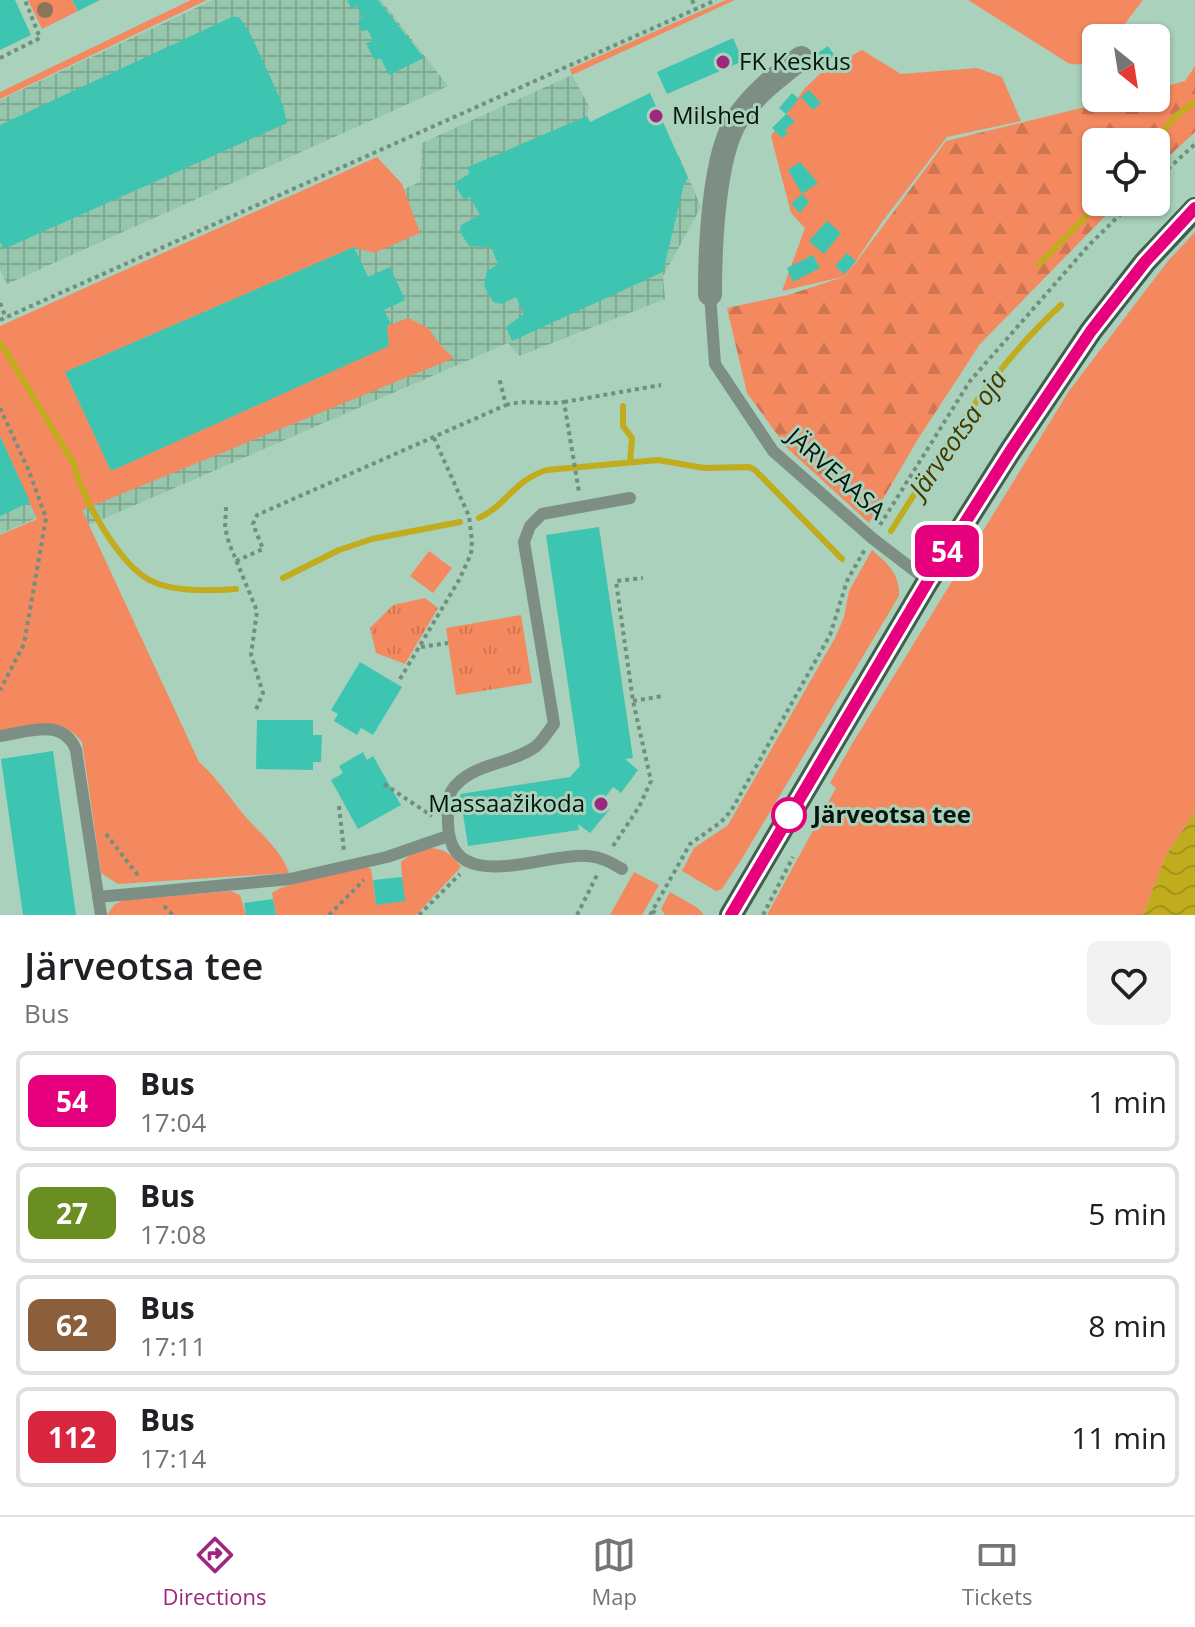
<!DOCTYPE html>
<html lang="en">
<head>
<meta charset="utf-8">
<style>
  body { margin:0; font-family:"Open Sans",sans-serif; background:#f2f2f2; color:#202124; height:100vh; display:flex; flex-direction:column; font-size:30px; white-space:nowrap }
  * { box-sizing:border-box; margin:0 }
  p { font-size:26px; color:#757577 }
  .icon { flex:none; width:44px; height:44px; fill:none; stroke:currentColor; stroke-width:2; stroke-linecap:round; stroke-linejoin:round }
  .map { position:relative; height:915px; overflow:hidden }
  .drawer { display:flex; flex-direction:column; background:#fff; flex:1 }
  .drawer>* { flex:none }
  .badge { padding:0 16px; border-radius:12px; font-size:28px; line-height:52px }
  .needle { width:52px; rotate:150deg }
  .controls { position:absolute; left:1082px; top:24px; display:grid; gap:16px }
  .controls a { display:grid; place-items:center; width:88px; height:88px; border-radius:12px; background:#fff; box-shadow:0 2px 6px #0004; font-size:40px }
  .map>.badge { position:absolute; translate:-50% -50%; box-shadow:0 0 0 4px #fff }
  .round { display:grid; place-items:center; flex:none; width:84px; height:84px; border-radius:12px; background:#f2f2f2 }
  .head { display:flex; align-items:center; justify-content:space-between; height:136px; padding:0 24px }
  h1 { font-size:38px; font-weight:600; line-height:60px }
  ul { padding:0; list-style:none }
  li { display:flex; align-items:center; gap:24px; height:100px; margin:0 16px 12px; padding:0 8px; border:4px solid #e0e0e0; border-radius:12px }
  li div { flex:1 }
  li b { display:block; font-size:30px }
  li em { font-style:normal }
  li .badge { min-width:88px; font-weight:700; text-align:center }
  .menu { display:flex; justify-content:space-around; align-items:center; height:112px; border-top:2px solid #e0e0e0; background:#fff; font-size:22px; color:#757577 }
  .menu a { display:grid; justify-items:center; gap:4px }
  .menu .current { color:#9e267e }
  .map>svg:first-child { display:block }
</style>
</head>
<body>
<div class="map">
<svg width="1195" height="915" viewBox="0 0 1195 915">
  <defs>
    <pattern id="industrial-grid" width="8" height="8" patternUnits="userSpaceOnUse" patternTransform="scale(2)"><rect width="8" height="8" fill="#96c6ac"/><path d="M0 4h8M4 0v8" fill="none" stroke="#80a993"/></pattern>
    <pattern id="forest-firs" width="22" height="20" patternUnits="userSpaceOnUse" patternTransform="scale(2)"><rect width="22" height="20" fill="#f48960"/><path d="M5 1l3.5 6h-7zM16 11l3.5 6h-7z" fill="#d07552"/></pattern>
    <pattern id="park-tufts" width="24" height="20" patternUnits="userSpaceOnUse" patternTransform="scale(2)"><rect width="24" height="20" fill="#f48960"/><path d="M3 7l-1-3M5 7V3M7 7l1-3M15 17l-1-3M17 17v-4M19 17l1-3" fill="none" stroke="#d07552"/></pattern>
    <pattern id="water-waves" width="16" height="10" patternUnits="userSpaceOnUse" patternTransform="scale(2)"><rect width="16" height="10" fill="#c0ac1d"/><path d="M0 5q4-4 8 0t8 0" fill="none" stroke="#a49319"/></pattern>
  </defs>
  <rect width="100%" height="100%" fill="#a9d1bb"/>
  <path fill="url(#industrial-grid)" d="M213,0H381L448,86L7,284L0,270V100Z
    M572,75L589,106L587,116L611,166L659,165L679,156L701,207L663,276L665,299L519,356L508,343L89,525L77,500L0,534V351L40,347L420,182L422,143Z"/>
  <path fill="#f48960" d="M28,0H72L78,11L42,29Z
    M191,0H207L0,99V92Z
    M726,0H735L572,75L570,69Z
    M968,0H1143L1114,38H1096V58C1086,64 1079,66 1068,63Z
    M862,50L901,74L977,68L1002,77L1021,121L947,137L882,222L846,276L782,291L805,228L791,213L771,136L805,88L821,73Z
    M377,157L402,184L420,233L374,253L354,247L65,372L111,471L388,346L387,326L408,318L428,328L442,347L454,358L82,510L199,762C220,780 233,804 252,824C266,838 282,853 289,873L118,884L101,873L82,742C57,711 34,730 0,730V535L37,519L0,436V326Z
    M1195,232V812L1166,855L1143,915H767L836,788L830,783L852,744L1069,391L1168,261Z
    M872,550C888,564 900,574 899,596L743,857L722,889L716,891L682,871L694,848L728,825L835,638L844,617L849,591Z
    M429,551L452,568L433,593L410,576Z
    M430,848C446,849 452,855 461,867L416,915H276L272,893L280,888L362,865L371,869L376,904L404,901L401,862L413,853Z
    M634,872L659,885L642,915H610Z
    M231,891L240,895L246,915H107L114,905L123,900Z
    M670,892L698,908L704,915H665L661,909Z"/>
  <path fill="url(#forest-firs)" d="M1195,66V132L1156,168V142H1096V202H1119L980,344L918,439L869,523L788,449L747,393L727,308L788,295L846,276L946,141L1122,98H1156V89L1185,81Z"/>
  <path fill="url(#park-tufts)" d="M425,598L438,608L405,664L376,653L370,628L393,605Z
    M521,615L532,683L456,695L446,628Z"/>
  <path fill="url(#water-waves)" d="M1195,812V915H1143L1166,855Z"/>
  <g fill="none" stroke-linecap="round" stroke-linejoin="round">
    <path stroke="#c0ac1d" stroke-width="6" d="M1153,142L1177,115L1195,102
      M1039,264L1100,202
      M0,342L74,464C81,497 122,571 156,583C179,592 211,591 236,589
      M623,406V426L632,438L630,462
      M479,518C508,504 514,480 547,470L658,460L704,468L749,467L755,470L842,559
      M891,531C942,451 990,370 1061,305
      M283,578L339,550L372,539L460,522"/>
  </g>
  <path fill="#3ec5b1" d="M0,0H15L31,35L0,50Z
    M72,0H100L78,11Z
    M347,0H378L424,58L389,75L381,59H374L366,43L373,41L368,30L362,31L358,22L362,17L357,6L351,8Z
    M232,17H239L250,33L283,105L287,123L4,249L0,242V125Z
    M733,38L743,61L667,94L657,72Z
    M828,46L835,56L815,70L808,60Z
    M809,90L821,103L813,110L801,97Z
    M650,93L688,178L684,184L663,272L512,341L506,327L524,314L516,297L501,304L493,302L484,286L487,271L498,264L491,247L469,246L460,232L461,225L480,215L470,197L464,200L454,183L469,174L468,167L587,116L590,122Z
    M792,93L799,99L786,114L779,108Z
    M786,114L795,121L785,130L788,133L782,138L772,128Z
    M800,162L818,183L802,194L788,170Z
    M802,194L809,202L800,213L791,204Z
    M827,221L841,233L824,254L809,241Z
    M354,247L368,277L390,267L405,300L384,310L391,324L387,326L389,346L111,471L65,372Z
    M847,253L856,261L844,274L835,266Z
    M813,255L820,268L793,282L787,268Z
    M0,436L30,502L0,516Z
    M599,527L633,758L625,759L638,770L621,793L613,787L600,804L610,809L590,833L578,824L579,830L468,846L460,794L570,777L580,766L546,535Z
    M360,662L402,687L373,735L361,728L357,735L334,721L338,714L331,710Z
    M257,720H313V735H322L321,762H313V770L256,769Z
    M53,751L76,915H23L1,759Z
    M363,752L367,760L373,756L401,805L358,829L331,780L343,773L339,766Z
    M402,877L405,901L376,905L373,880Z
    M273,899L276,915H246L244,903Z"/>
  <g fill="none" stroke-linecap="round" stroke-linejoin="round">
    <path stroke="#708f7e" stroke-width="4" stroke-dasharray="4 4" stroke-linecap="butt" d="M692,0L696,9
      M0,58L40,38L25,0
      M1156,180L1195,144
      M0,303L6,318
      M0,320L716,0
      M564,402L661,385
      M506,405C525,399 544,405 564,402L579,492
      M0,408L29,471L46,518L24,644L0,690
      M226,507L225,528L229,543L257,611L251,655L263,693L255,712
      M880,525L970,381L1089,245L1133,202
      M236,561L263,549L253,524L257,515L506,405L499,378
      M421,647L448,643
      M400,679L459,580L471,554L472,541L469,516L434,438
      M633,701L663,696
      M384,784L432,816
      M339,806L344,851
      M106,834L140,878
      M613,846L639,807L651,781L633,701L616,581L643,578
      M164,906L173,915
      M652,911L659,915
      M329,915L364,880
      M419,915L460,874
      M577,915L597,875
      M650,915L690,844L721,822L731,811L830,635L847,581L865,549
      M763,915L793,857"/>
    <path stroke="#7d8e84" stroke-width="12" d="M710,294L715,364L773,451L872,538L928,581
      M0,736C28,732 63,717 76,750L101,915
      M622,869C610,862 601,857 588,856C545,852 450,898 448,824C448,810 445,795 457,784C477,763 511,764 535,747C542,742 548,731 554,724L524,542L530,526L542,514L630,498
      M98,897L290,879L387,857L448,836"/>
    <path stroke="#7d8e84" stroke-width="24" d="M710,294C710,250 713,154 738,118C755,93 778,76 801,58"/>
    <path stroke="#415f4f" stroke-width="24" d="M731,915L928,581L1011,450L1091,331L1145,262L1195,209"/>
  </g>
  <circle fill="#8a755b" cx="45" cy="10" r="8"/>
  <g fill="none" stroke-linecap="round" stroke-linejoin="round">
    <defs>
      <path id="line" d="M731,915L928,581L1011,450L1091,331L1145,262L1195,208"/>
    </defs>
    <use href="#line" stroke="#fff" stroke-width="18"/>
    <use href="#line" stroke="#e6007e" stroke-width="12"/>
  </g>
  <g fill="#9e267e" stroke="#a9d1bb" stroke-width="3">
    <circle cx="723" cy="62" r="8"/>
    <circle cx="656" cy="116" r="8"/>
    <circle cx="601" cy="804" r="8"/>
  </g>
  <circle fill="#fff" stroke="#e6007e" stroke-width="4" cx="789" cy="815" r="16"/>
  <g text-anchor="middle" stroke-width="6" stroke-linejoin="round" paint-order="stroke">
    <g font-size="24" fill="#06150d" stroke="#a9d1bb" text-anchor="start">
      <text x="739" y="70">FK Keskus</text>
      <text x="672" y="124">Milshed</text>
      <text x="585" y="812" text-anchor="end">Massaažikoda</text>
    </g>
    <g font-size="24" fill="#06150d" stroke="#a9d1bb">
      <text transform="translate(836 474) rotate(42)" y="8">JÄRVEAASA</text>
    </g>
    <g font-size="24" font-weight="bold" fill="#06150d" stroke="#a9d1bb" text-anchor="start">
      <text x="813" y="823">Järveotsa tee</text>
    </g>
    <g font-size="26" font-style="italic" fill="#423a01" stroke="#a9d1bb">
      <text transform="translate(958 434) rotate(-55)" y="9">Järveotsa oja</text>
    </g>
  </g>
</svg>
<div class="controls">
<a><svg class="needle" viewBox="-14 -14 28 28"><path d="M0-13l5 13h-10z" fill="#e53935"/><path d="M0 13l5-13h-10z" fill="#757577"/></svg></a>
<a><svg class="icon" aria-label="locate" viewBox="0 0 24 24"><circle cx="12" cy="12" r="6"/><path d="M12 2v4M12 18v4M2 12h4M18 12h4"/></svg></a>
</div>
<b class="badge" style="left:947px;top:551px;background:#e6007e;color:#fff">54</b>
</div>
<section class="drawer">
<div class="head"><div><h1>Järveotsa tee</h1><p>Bus</p></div><a class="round"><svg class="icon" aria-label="heart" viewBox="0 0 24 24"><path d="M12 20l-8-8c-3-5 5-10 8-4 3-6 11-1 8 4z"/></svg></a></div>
<ul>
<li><span class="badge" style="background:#e6007e;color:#fff">54</span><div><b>Bus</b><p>17:04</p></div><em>1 min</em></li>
<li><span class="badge" style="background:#6b8e23;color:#fff">27</span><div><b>Bus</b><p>17:08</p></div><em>5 min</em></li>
<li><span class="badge" style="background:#8b5e3c;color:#fff">62</span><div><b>Bus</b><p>17:11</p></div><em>8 min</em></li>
<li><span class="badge" style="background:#d7263d;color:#fff">112</span><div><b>Bus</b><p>17:14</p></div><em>11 min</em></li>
</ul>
</section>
<nav class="menu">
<a class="current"><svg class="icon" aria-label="directions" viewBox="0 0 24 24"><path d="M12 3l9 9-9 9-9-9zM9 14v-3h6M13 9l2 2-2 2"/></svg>Directions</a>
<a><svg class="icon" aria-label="map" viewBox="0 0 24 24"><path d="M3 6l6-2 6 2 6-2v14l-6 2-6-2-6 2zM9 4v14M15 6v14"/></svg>Map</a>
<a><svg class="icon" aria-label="tickets" viewBox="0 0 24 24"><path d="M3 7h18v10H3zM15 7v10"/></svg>Tickets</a>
</nav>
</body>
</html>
